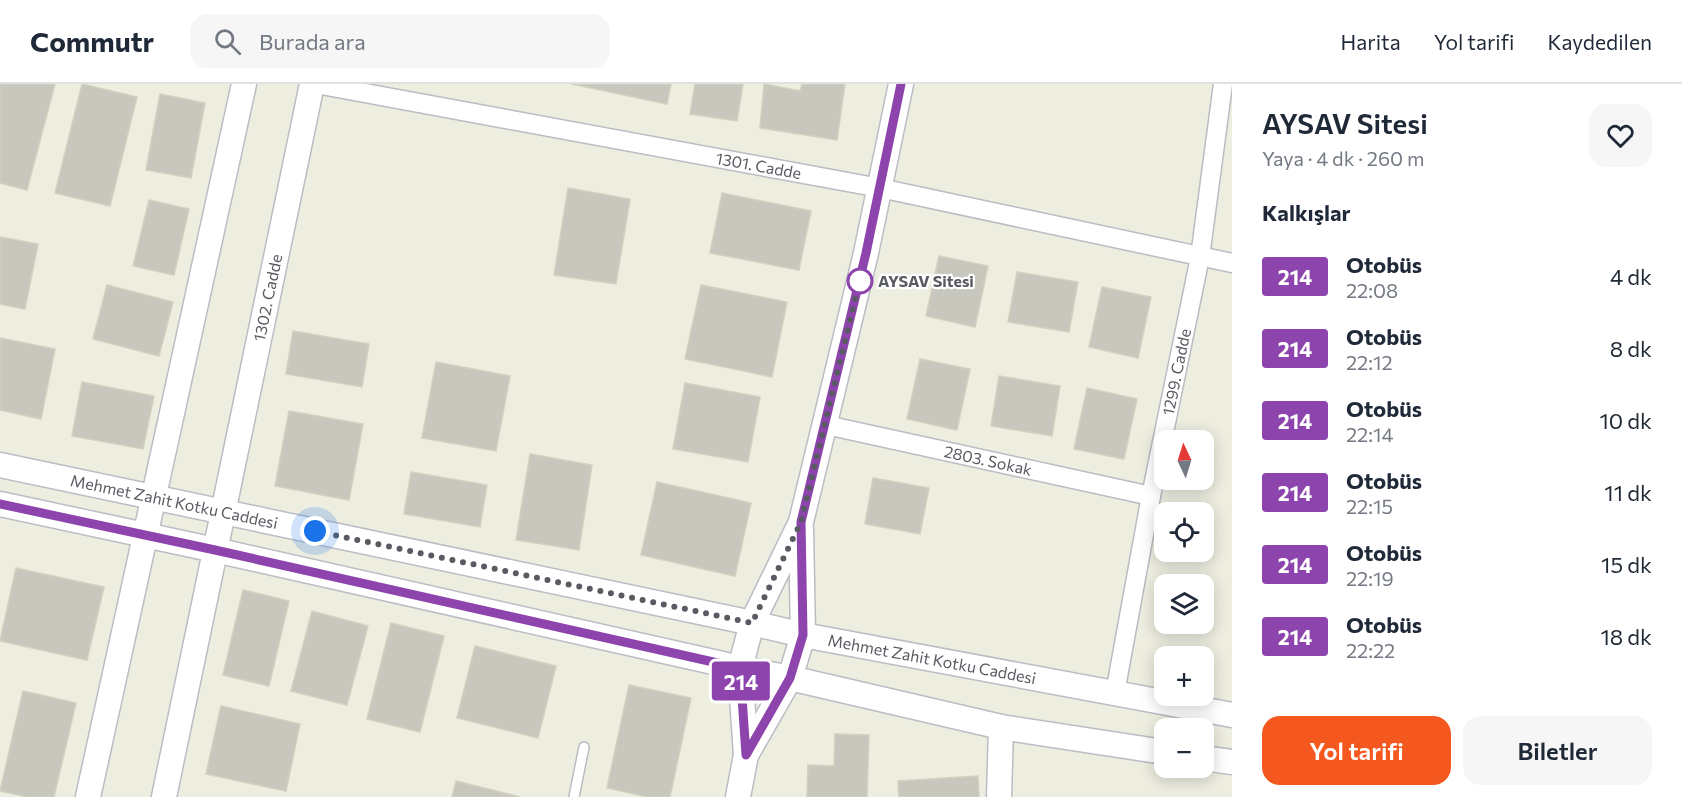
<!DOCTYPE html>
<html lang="tr">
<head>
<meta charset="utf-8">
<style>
  body { margin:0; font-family:Commissioner,sans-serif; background:#f6f6f7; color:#1f2937; height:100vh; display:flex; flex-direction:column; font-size:22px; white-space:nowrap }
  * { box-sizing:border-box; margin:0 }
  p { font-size:20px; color:#747a83 }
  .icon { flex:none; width:33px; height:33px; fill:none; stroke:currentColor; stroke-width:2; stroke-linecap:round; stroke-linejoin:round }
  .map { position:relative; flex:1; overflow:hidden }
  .side { display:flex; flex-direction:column; background:#fff; width:450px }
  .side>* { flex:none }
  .badge { padding:0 12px; border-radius:4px; font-size:21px; line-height:39px }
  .needle { width:39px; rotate:356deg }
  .buttons { position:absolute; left:1154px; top:346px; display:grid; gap:12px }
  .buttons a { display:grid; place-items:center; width:60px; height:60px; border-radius:12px; background:#fff; box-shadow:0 3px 15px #0003; font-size:30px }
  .you { position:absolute; width:30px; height:30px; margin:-15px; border:4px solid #fff; border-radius:50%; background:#1a73e8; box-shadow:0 0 0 9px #1a73e833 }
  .map>.badge { position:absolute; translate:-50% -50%; box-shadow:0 0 0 3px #fff }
  h2 { padding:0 30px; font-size:22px; line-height:54px }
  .round { display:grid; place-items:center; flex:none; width:63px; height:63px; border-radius:18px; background:#f6f6f7 }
  .overview { display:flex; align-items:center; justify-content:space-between; height:102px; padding:0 30px }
  h1 { font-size:28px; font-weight:600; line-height:45px }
  .action { display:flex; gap:12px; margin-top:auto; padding:12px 30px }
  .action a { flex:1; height:69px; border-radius:18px; background:#f4581e; color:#fff; font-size:24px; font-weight:600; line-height:69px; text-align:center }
  .action a+a { background:#f6f6f7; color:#1f2937 }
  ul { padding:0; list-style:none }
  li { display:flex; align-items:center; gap:18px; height:72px; padding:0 30px }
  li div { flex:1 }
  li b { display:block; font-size:22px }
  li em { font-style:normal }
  li .badge { min-width:66px; font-weight:700; text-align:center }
  header { display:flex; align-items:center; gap:36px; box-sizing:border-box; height:84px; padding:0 30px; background:#fff; border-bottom:2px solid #e0e1e3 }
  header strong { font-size:28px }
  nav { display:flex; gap:33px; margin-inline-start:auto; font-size:21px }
  .search { width:420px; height:54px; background:#f6f6f7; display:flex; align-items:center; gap:15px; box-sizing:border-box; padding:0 21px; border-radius:18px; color:#747a83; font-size:22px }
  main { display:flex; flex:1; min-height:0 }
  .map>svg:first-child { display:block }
</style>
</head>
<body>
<header>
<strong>Commutr</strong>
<div class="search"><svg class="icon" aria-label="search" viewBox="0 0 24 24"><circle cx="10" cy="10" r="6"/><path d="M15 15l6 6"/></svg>Burada ara</div>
<nav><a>Harita</a><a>Yol tarifi</a><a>Kaydedilen</a></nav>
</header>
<main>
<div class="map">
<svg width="1232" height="713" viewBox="0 0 1232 713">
  <rect width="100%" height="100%" fill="#edede0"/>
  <path fill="#c8c7bd" stroke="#d2d0be" stroke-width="1.5" d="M0,0H55L27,106L0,99Z
    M82,0L137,13L110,122L55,109Z
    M572,0H671L667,20Z
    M695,0H743L737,37L690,30Z
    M764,0L800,7L802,0H845L837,56L760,44Z
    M160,10L205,19L191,94L146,86Z
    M568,104L630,115L616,200L554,191Z
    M722,109L811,127L799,186L710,169Z
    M149,116L189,125L174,191L133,182Z
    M0,153L38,160L25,225L0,220Z
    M939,172L988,182L975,243L926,232Z
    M1017,188L1078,198L1069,248L1008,238Z
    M107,201L173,218L159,272L93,255Z
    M701,201L787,218L772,293L685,275Z
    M1102,203L1151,213L1138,274L1089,263Z
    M293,247L369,260L362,303L286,290Z
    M0,254L55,265L41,335L0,326Z
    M920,275L970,285L957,346L907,335Z
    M436,278L510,292L496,367L422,354Z
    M999,292L1060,302L1052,352L991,342Z
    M82,298L154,312L143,365L72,352Z
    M685,299L760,313L748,378L673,365Z
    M1087,304L1137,315L1124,375L1074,365Z
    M289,327L363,340L349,416L275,402Z
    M530,370L592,381L579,466L516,456Z
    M411,388L487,401L480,443L404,430Z
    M873,394L929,404L920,450L865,440Z
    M657,398L751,419L735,492L641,471Z
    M16,484L104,503L87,576L0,557Z
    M243,506L289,517L269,602L223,591Z
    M312,527L368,542L347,621L291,607Z
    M391,539L444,552L420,648L367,635Z
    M475,562L556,582L538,654L457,634Z
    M629,601L691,614L670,713H648L607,704Z
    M23,607L76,619L54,713H28L0,707Z
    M221,622L300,640L286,707L206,690Z
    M835,650L869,651L867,713H807L808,681L834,682Z
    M978,692L979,713H899L898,697Z
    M456,697L520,713H452Z"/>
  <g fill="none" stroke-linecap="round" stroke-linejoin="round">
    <defs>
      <path id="lane" d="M574,713L584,663"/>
      <g id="street">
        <path id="s1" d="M316,0L880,104L1232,179"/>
        <path id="s2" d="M826,341L1151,412"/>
        <path id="s3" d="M1115,609L1151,412L1200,173L1223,0"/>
      </g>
      <g id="secondary">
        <path id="s4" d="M0,381L752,539L803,551L1232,631"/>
        <path d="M0,420L215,466L740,584L790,594L1001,643L1164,668"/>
        <path d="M746,671L790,594L803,551L801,445"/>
        <path d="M1203,674L1232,678"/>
        <path d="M88,713L244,0"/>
        <path id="s5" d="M164,713L312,0"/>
        <path d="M738,713L746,671L740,584L752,539L801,438L866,169L901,0"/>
        <path d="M999,713L1001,643"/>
      </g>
    </defs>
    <use href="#lane" stroke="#bbbcc3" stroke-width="12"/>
    <use href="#street" stroke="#bbbcc3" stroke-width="21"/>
    <use href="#secondary" stroke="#bbbdc5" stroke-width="27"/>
    <use href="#lane" stroke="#fff" stroke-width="9"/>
    <use href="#street" stroke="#fff" stroke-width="18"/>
    <use href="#secondary" stroke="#fff" stroke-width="24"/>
  </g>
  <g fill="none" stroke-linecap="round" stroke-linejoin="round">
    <defs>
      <path id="line" d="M0,420L215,466L740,584L746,671L790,594L803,551L801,438L866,169L901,0"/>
    </defs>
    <use href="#line" stroke="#fff" stroke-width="14"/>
    <use href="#line" stroke="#8e44ad" stroke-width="9"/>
    <path stroke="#595b62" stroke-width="6" stroke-dasharray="0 10.8" d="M315,447L752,539L801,438L861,191L860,197"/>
  </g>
  <circle fill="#fff" stroke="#8e44ad" stroke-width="3" cx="860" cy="197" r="12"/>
  <g text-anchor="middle" stroke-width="4.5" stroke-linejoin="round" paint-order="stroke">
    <g font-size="16" fill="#595b62" stroke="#fff">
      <text dy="6" stroke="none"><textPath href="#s1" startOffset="450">1301. Cadde</textPath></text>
      <text dy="6" stroke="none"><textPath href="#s5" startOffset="510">1302. Cadde</textPath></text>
      <text dy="6" stroke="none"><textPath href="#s3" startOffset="327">1299. Cadde</textPath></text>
      <text dy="6" stroke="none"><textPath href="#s2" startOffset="166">2803. Sokak</textPath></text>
      <text dy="6" stroke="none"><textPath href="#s4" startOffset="178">Mehmet Zahit Kotku Caddesi</textPath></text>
      <text dy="6" stroke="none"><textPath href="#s4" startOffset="952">Mehmet Zahit Kotku Caddesi</textPath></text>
    </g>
    <g font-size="16" font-weight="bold" fill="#595b62" stroke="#fff" text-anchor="start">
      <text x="878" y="203">AYSAV Sitesi</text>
    </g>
  </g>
</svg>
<div class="buttons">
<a><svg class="needle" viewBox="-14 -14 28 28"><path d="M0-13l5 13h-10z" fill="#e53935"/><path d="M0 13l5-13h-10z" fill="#747a83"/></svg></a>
<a><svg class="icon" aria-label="locate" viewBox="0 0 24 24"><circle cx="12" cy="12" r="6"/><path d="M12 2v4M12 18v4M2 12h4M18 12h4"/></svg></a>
<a><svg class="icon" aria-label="layers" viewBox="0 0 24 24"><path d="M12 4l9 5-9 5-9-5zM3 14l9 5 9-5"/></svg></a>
<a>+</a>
<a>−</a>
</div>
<div class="you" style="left:315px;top:447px"></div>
<b class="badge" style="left:741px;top:597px;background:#8e44ad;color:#fff">214</b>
</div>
<section class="side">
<div class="overview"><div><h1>AYSAV Sitesi</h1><p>Yaya · 4 dk · 260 m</p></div><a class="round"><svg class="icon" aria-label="heart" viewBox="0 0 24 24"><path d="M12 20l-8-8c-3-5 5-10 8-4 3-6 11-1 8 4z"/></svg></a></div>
<h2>Kalkışlar</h2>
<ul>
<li><span class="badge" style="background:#8e44ad;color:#fff">214</span><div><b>Otobüs</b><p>22:08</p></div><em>4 dk</em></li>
<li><span class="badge" style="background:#8e44ad;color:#fff">214</span><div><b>Otobüs</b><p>22:12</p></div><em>8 dk</em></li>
<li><span class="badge" style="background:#8e44ad;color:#fff">214</span><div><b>Otobüs</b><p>22:14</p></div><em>10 dk</em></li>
<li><span class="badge" style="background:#8e44ad;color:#fff">214</span><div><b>Otobüs</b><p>22:15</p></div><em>11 dk</em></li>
<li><span class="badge" style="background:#8e44ad;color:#fff">214</span><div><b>Otobüs</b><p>22:19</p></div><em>15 dk</em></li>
<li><span class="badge" style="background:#8e44ad;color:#fff">214</span><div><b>Otobüs</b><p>22:22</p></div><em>18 dk</em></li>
</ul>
<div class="action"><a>Yol tarifi</a><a>Biletler</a></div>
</section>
</main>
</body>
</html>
